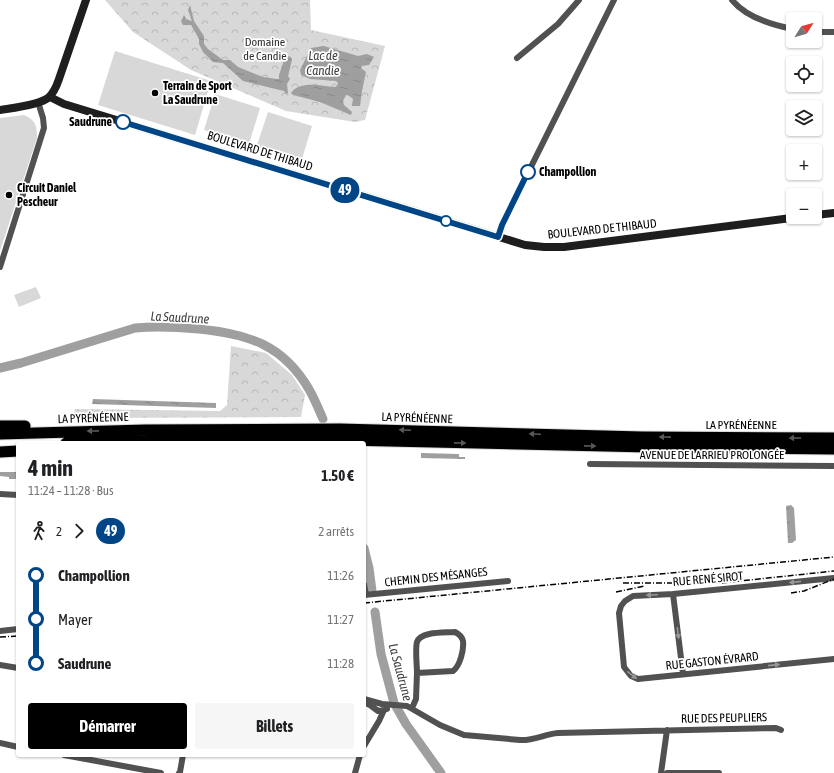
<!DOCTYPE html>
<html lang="fr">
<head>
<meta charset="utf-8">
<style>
  body { margin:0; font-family:"Asap Condensed",sans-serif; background:#f6f6f6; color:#202124; height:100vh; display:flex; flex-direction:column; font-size:15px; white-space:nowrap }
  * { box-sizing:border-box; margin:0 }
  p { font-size:13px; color:#757577 }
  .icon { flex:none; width:22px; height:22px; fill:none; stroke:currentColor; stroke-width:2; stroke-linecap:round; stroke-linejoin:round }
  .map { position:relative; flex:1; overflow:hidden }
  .drawer { position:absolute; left:16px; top:441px; width:350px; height:316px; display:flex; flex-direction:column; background:#fff; border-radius:4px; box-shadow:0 1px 3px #0004 }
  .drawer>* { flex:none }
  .badge { padding:0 8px; border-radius:13px; font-size:14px; line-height:26px }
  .needle { width:26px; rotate:53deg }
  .buttons { position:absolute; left:786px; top:12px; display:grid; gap:8px }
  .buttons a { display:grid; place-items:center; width:36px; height:36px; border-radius:4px; background:#fff; box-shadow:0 1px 3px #0004; font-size:20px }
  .map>.badge { position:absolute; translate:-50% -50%; box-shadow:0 0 0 2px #fff }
  .legs { display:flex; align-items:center; gap:6px; height:44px; padding:0 12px; font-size:13px }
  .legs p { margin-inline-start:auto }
  .head { display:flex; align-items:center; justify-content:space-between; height:68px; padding:0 12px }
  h1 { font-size:22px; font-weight:700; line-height:30px }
  .cta { display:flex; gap:8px; margin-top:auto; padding:8px 12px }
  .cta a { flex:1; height:46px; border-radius:4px; background:#000; color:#fff; font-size:16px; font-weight:700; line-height:46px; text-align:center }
  .cta a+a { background:#f6f6f6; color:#202124 }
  ul { padding:0 12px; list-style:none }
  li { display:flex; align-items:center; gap:14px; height:44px; font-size:15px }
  li i { display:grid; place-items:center; width:6px; height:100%; margin:0 5px; background:currentColor }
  li i::after { content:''; width:10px; height:10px; margin:-5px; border:3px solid; border-radius:50%; background:#fff }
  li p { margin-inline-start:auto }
  li:first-child i { background:linear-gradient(#0000 50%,currentColor 0) }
  li:last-child i { background:linear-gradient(currentColor 50%,#0000 0) }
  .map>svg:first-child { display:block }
</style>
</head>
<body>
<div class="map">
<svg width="834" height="773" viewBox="0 0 834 773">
  <defs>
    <pattern id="forest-crowns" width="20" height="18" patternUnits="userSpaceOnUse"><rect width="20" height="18" fill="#d8d8d8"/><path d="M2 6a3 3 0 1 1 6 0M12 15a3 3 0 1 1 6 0" fill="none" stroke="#b8b8b8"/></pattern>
    <pattern id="water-ripples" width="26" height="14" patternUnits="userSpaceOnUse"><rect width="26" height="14" fill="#9f9f9f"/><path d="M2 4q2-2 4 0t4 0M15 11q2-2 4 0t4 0" fill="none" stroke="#878787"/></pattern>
  </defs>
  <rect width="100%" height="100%" fill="#fff"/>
  <path fill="url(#forest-crowns)" d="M105,0H310L311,30L385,46L365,120L355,122L286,111L191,70L133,32Z
    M231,346L266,353L292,375L305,395L301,417L72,418L75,409L220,411L227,405Z"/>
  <path fill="#d8d8d8" d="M115,51L211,81L195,135L98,105Z
    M215,94L260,108L249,144L204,130Z
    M268,112L312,126L301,162L256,148Z
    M24,115C36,120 37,126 37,138L0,251V118Z
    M36,287L41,298L19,307L14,295Z"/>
  <path fill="url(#water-ripples)" d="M190,5L194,21L204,36V44L208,49L223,60H230L238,67L263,77L277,79H279V75L285,57L287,56L291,57L292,60L288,76L290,79L287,84L288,93L286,94L284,91L243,81L223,63L213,62L203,52L199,44V39L191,25H183L181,21L184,15L186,19L192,21L188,10Z
    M324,46L358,56L367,54L374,57L369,65L362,66L361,68L366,72L362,91L360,106H352L353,99L348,95H346L343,101L344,105L352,112L351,115L320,102L293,95L291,93C300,80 321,86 335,87L338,85V83L336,81L310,79L301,75L300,70L311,48Z
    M93,399L216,403V408L92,404Z
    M421,453L459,454V457H465V459L421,458Z
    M0,472H18V479H9V477L0,476Z
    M791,505L794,508L796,540L792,543H788L786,506Z"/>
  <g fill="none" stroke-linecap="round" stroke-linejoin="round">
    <path stroke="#9f9f9f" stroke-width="9" d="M0,368L21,363L135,328C156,326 177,327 199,329C249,334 284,345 310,391C315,400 319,410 323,419
      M364,548L369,568L372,591
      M375,612L381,654L394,703L406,724L441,773"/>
    <defs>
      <path id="highway" d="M0,426H25
        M0,434L145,430L340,429L642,437L834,438
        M66,443L189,440H345L648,447L834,449
        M0,452L18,451"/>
    </defs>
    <use href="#highway" stroke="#dbdbdb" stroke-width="13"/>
    <path stroke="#515151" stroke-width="6" d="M732,0C746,17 772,25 793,29
      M815,32H834
      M517,58L558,24L579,0
      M498,237L502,225L614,0
      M0,267L44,128L43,118L38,102
      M590,464L834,466
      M0,494L18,495
      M834,578L673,594L633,596L625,601L621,606L619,613L624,667L631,676L638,679L834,659
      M364,584L366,595
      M673,594L683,674
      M364,595L508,581
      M0,631L18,629
      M455,632C459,634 462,636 463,641C464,650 460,666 453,671L417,673C417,665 415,649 417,642C421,631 445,633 455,632Z
      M0,665L18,668
      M364,699L382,704L407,706L440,725L464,735L520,740C533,741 545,734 558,733L776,728L781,730
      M365,703L370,705L378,711L384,710L387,709
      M412,708L416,699L417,673
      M0,743L18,747
      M364,746L379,721L384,710
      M64,755L161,773
      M179,773L180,772L183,755
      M355,773L360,755
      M661,773L667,730
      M667,773H719"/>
    <path stroke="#1e1e1e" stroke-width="8" d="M50,97L64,104L525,245L544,247H564L799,217
      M0,110C12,108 39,105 48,98C54,93 57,85 59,79L86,0
      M815,215L834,213"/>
    <use href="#highway" stroke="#000" stroke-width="11"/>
    <path stroke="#000" stroke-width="1.5" stroke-dasharray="6 2 1 2" stroke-linecap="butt" d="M623,583H721L834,571
      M616,592L645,586
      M791,593L804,591L834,579
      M364,603L834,557
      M0,637L18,636"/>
  </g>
  <defs><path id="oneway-solid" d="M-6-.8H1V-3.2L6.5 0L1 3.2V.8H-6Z"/></defs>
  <g fill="#595959">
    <use href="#oneway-solid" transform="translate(405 430) rotate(-178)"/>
    <use href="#oneway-solid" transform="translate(93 431) rotate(179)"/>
    <use href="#oneway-solid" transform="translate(535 434) rotate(-178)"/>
    <use href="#oneway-solid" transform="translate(665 437) rotate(-179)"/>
    <use href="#oneway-solid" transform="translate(795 438) rotate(-180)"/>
    <use href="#oneway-solid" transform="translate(460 443) rotate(1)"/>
    <use href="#oneway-solid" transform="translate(590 446) rotate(1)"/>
  </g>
  <g fill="#979797">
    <use href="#oneway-solid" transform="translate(795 582) rotate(174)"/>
    <use href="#oneway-solid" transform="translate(652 595) rotate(177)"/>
    <use href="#oneway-solid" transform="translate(678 633) rotate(83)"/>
    <use href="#oneway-solid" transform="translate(774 665) rotate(-6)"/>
    <use href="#oneway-solid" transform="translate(632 675) rotate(37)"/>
  </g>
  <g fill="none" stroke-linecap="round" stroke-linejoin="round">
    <defs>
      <path id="line-1" d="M123,122L498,237L502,225L528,172"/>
    </defs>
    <use href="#line-1" stroke="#fff" stroke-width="9"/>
    <use href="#line-1" stroke="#004687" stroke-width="6"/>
  </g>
  <g fill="#000" stroke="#fff" stroke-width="1.5">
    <circle cx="155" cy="93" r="4"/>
    <circle cx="9" cy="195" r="4"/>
  </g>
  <g fill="#fff" stroke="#004687" stroke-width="2">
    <circle cx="123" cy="122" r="7"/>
    <circle cx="528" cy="172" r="7"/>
    <circle cx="446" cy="221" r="5"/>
  </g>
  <g text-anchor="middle" stroke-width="3.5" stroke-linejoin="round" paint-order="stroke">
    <g font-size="12" fill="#2f2f2f" stroke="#fff">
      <text x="265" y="46">Domaine<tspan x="265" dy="14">de Candie</tspan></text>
    </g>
    <g font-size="12" font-weight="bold" fill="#000" stroke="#fff" text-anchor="start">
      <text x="163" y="90">Terrain de Sport<tspan x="163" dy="14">La Saudrune</tspan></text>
      <text x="17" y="192">Circuit Daniel<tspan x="17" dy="14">Pescheur</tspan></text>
    </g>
    <g font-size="12" font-weight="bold" fill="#000" stroke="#fff" text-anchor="end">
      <text x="112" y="126">Saudrune</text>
      <text x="539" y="176" text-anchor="start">Champollion</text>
    </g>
    <g font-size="12" fill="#000" stroke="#fff">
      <text transform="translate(260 151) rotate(17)" y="4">BOULEVARD DE THIBAUD</text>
      <text transform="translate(602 229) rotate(-6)" y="4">BOULEVARD DE THIBAUD</text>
      <text transform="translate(93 418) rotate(-2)" y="4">LA PYRÉNÉENNE</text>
      <text transform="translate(417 418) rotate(2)" y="4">LA PYRÉNÉENNE</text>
      <text x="741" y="429">LA PYRÉNÉENNE</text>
      <text x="712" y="459">AVENUE DE LARRIEU PROLONGÉE</text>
      <text transform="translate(436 577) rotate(-6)" y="4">CHEMIN DES MÉSANGES</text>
      <text transform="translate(708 579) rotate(-5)" y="4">RUE RENÉ SIROT</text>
      <text transform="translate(712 661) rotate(-6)" y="4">RUE GASTON ÉVRARD</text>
      <text transform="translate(724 718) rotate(-1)" y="4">RUE DES PEUPLIERS</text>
    </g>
    <g font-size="13" font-style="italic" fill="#404040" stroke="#fff">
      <text x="323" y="60">Lac de<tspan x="323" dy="15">Candie</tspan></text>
      <text transform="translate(180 317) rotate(3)" y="5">La Saudrune</text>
      <text transform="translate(401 672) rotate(75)" y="5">La Saudrune</text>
    </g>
  </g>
</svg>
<div class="buttons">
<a><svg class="needle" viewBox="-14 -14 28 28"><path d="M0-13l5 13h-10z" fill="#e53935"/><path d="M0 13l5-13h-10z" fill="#757577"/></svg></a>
<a><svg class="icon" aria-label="locate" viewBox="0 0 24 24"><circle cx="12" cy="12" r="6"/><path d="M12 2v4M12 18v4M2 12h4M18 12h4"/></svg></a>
<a><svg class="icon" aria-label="layers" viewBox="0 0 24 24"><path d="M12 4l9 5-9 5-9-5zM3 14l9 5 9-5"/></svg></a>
<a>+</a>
<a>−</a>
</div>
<b class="badge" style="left:345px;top:190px;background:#004687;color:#fff">49</b>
<section class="drawer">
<div class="head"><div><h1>4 min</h1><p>11:24 – 11:28 · Bus</p></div><b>1.50 €</b></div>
<div class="legs"><svg class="icon" aria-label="walk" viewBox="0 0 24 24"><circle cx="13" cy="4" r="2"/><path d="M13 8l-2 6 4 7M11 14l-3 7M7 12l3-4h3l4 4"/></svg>2<svg class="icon" aria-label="forward" viewBox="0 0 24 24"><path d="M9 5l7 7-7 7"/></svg><b class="badge" style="background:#004687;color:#fff">49</b><p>2 arrêts</p></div>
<ul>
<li><i style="color:#004687"></i><b>Champollion</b><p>11:26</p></li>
<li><i style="color:#004687"></i><span>Mayer</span><p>11:27</p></li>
<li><i style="color:#004687"></i><b>Saudrune</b><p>11:28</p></li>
</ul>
<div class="cta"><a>Démarrer</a><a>Billets</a></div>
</section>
</div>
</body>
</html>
